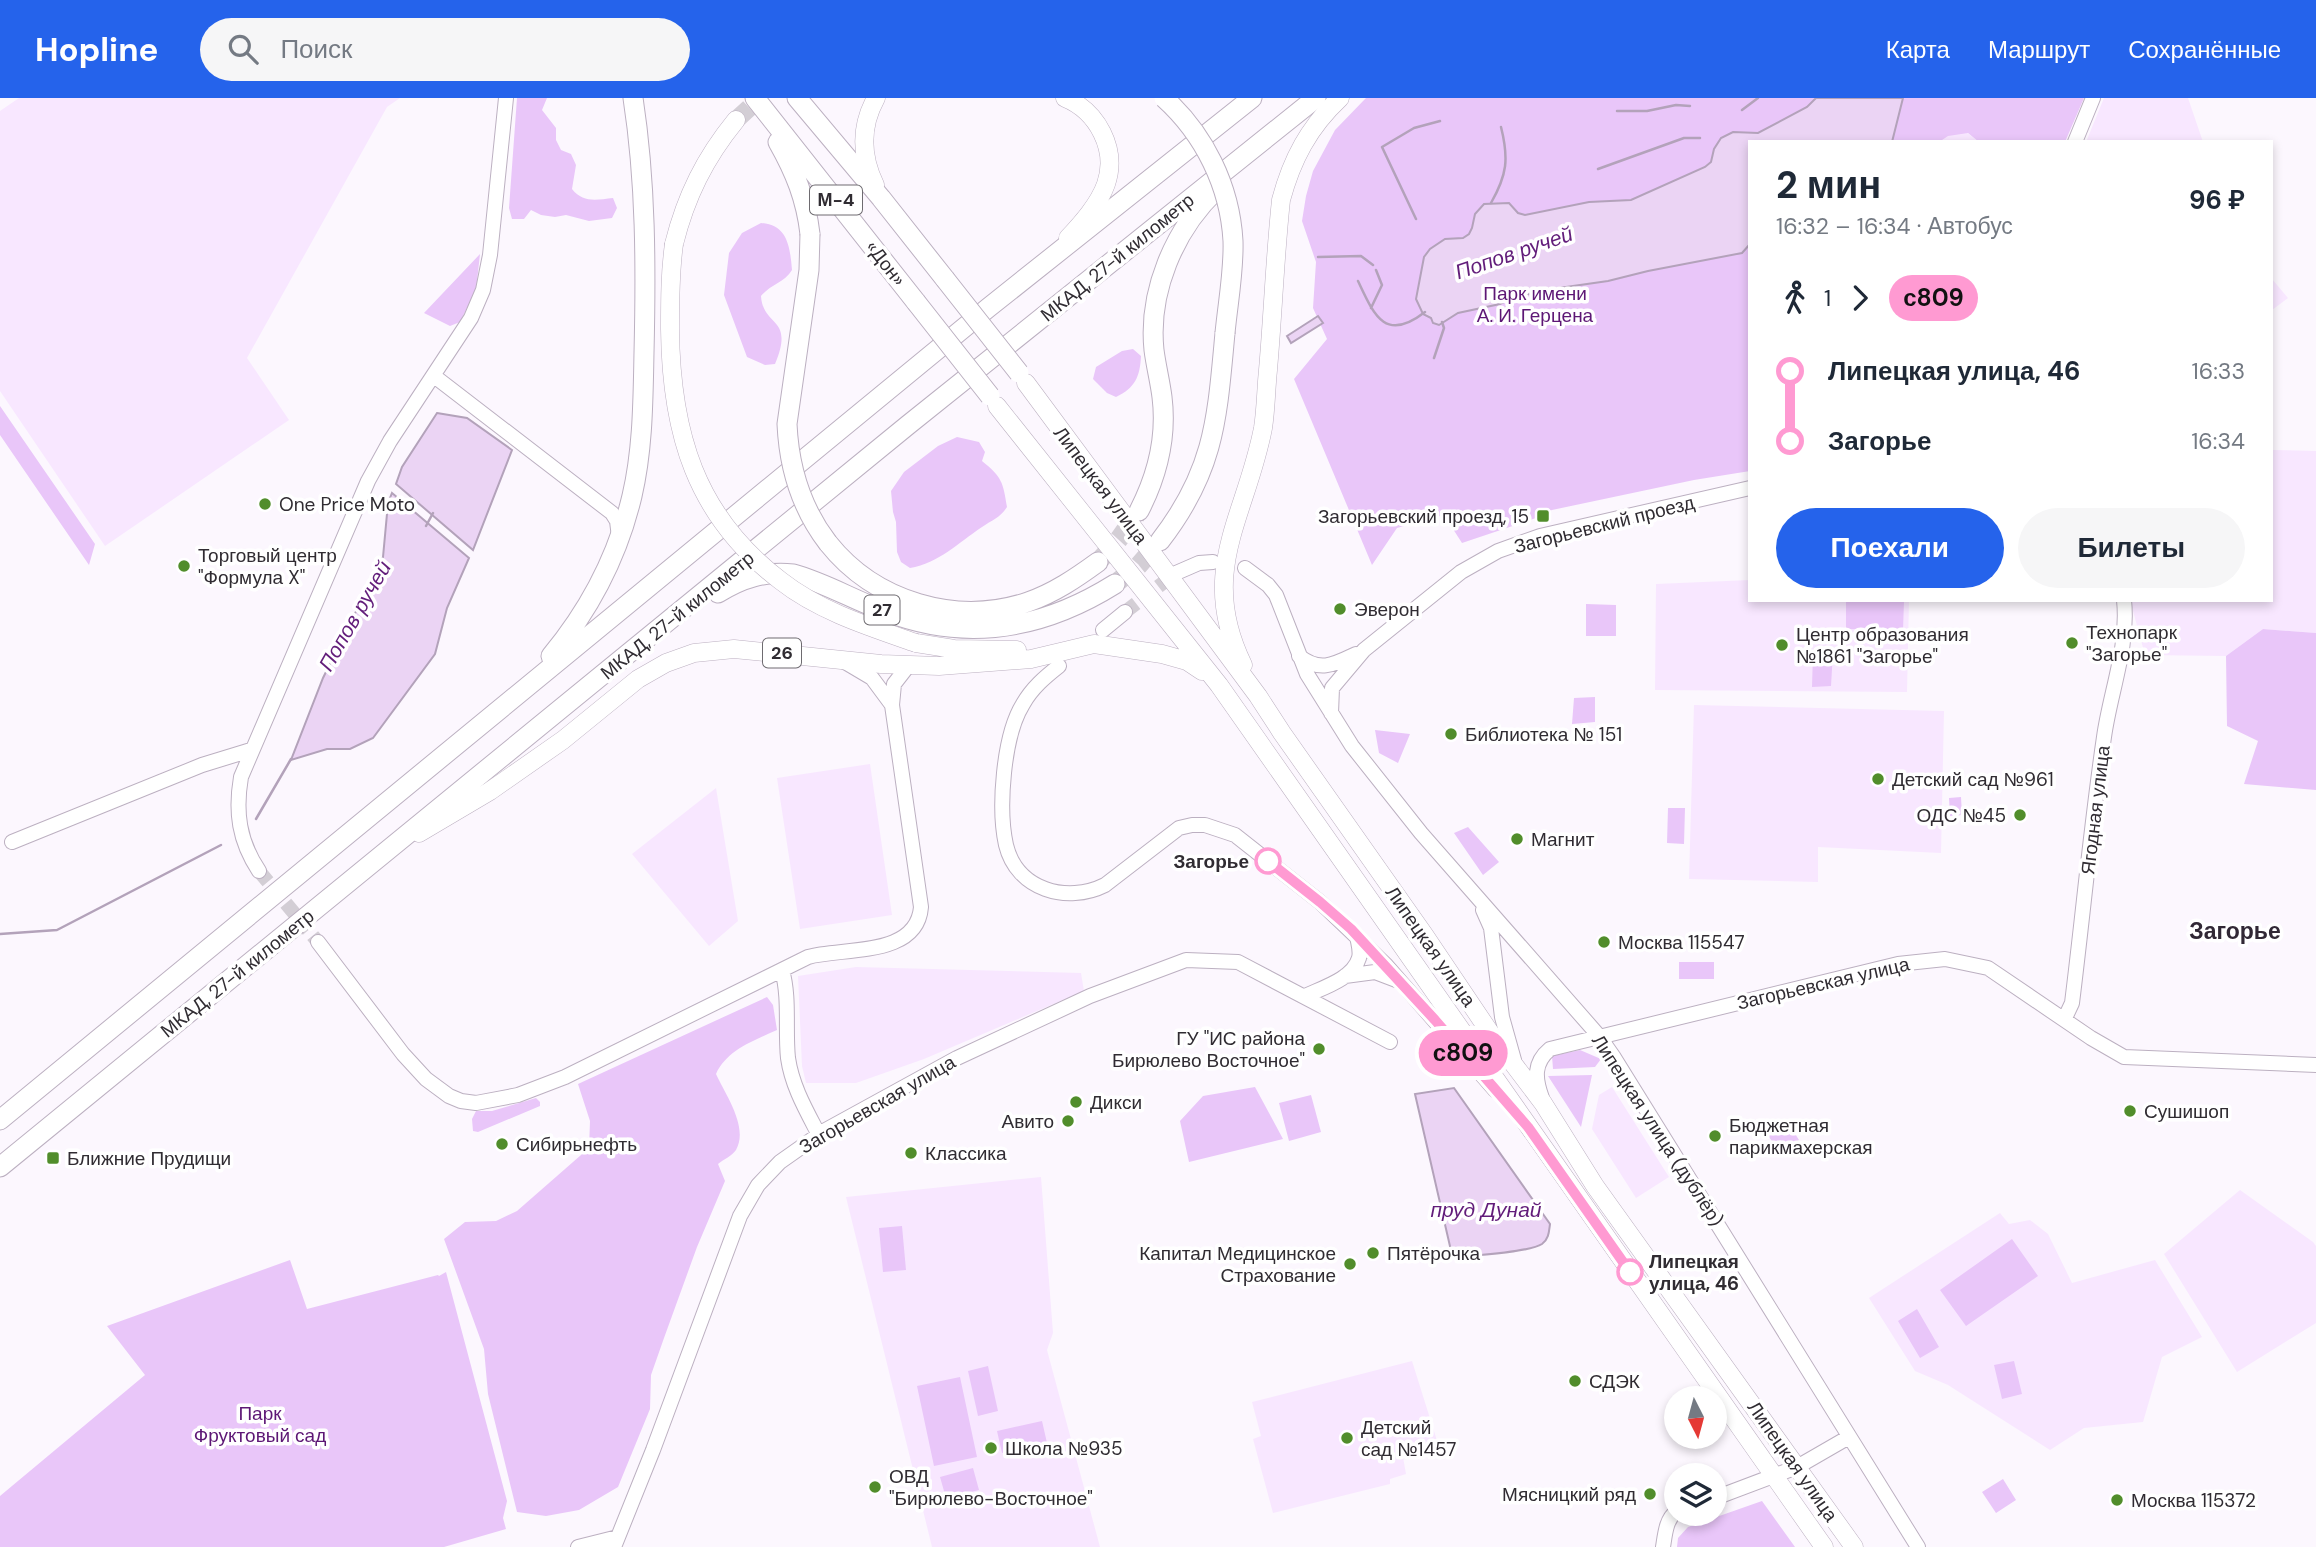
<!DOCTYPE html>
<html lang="ru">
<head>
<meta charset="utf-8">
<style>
  body { margin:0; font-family:"DM Sans",sans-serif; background:#f6f6f7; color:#1f2937; height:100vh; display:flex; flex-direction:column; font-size:26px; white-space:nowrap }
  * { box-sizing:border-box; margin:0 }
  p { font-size:23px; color:#747a83 }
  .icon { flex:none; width:38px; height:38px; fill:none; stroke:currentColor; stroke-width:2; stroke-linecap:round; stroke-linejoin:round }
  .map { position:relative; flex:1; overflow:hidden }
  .details { position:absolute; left:1748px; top:42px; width:525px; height:462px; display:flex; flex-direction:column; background:#fff; border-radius:0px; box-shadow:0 4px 10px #0003 }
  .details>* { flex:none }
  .badge { padding:0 14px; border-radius:23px; font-size:24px; line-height:46px }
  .needle { width:46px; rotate:174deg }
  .fabs { position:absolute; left:1664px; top:1288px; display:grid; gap:14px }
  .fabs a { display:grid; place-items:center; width:63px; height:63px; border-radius:50%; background:#fff; box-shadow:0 4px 10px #0003; font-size:35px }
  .map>.badge { position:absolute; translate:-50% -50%; box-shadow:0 0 0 4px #fff }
  .legs { display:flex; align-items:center; gap:10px; height:77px; padding:0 28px; font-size:23px }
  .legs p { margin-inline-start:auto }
  .head { display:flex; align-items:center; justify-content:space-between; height:119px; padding:0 28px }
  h1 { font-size:38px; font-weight:700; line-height:52px }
  .primary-button { display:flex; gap:14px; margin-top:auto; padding:14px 28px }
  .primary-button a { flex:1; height:80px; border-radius:42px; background:#2563eb; color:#fff; font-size:28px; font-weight:700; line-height:80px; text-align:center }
  .primary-button a+a { background:#f6f6f7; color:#1f2937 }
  ul { padding:0 28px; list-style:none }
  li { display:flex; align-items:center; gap:24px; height:70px; font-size:26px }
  li i { display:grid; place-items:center; width:10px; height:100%; margin:0 9px; background:currentColor }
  li i::after { content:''; width:18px; height:18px; margin:-9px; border:5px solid; border-radius:50%; background:#fff }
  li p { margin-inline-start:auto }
  li:first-child i { background:linear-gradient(#0000 50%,currentColor 0) }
  li:last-child i { background:linear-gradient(currentColor 50%,#0000 0) }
  header { display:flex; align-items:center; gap:42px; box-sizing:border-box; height:98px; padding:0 35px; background:#2563eb; color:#fff }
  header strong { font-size:33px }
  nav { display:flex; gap:38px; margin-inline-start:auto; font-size:24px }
  .search { width:490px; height:63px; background:#f6f6f7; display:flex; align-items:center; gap:18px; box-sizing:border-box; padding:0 24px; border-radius:38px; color:#747a83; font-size:26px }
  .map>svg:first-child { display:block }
</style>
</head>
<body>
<header>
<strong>Hopline</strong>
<div class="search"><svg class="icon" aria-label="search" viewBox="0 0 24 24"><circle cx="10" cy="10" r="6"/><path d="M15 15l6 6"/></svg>Поиск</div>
<nav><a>Карта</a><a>Маршрут</a><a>Сохранённые</a></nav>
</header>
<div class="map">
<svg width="2316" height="1449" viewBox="0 0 2316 1449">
  <rect width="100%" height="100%" fill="#fcf7fe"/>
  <path fill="#f8e7ff" d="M19,0H400L387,9L247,260L289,322L105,448L0,293V13Z
    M2104,0H2188L2203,44H2086Z
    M1942,15L1979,44H1920Z
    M2272,181L2288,200L2272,212Z
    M2272,352L2316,353V535L2263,531L2226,558L2145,557L2130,502H2272Z
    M1750,482V502H1909L1907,594L1655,592L1656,486Z
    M1694,607L1944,613L1941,755L1818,749V784L1689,781Z
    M870,666L892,817L800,831L777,680Z
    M716,690L738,823L709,848L632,756Z
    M856,869L1081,875L1084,893L924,961L856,985H806L802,968L798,878Z
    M1612,989L1669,1079L1636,1100L1592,1031L1599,997Z
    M1041,1079L1053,1235L1047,1252L1100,1449H932L846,1099Z
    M2240,1092L2313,1144L2316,1148V1225L2237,1274L2164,1156Z
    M2000,1115L2009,1126L2030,1122L2048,1136L2072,1185L2155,1162L2202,1239L2162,1259L2143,1324L2084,1330L2050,1352L1948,1287L1915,1273L1869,1200Z
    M1412,1263L1439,1349L1403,1359L1406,1376L1390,1381V1386L1273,1415L1253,1341L1261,1338L1252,1304Z"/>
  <path fill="#e9c6f9" d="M517,0H547L542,12L556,30V42L561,52L571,56L576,67L572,91C583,105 596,102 613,100L617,110L612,120L589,123L566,117L555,119L541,117L531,112L524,121H512L509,110Z
    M1366,0H2084L2065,44H1979L1968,35L1948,38L1939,44H1750V373L1694,382L1552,412L1536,417V420L1462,445L1444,417L1397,430L1372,467L1294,281L1327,241L1313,210L1316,164L1302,123L1306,98L1313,73L1335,32Z
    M761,125C788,127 790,149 792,172C784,185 771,186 761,198C763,230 795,218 775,266L765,267L747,259L724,197L729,155L742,135Z
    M480,156L476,192L460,224L450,228L424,215Z
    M1133,251L1141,258C1140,279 1135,290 1116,299L1107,295L1093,281L1096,269L1122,253Z
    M0,308L95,446L89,467L0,337Z
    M957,339L979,344L985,354L982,363C1002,379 1003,384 1007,409C1000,420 992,422 982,429C958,445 939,465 910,470L901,464L897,454L896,424L893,414L891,393L904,374L938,348Z
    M1846,502L1904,503L1903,532L1846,531Z
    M1586,506L1616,507V538H1586Z
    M2263,531L2316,535V692L2244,686L2258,643L2227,628L2226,558Z
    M1833,554L1831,588L1812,589L1813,555Z
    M1595,599V624L1572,626L1574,600Z
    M1375,632L1410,636L1398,665L1379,655Z
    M1961,699L1962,717L1950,718L1949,700Z
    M1668,710H1685L1684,746L1667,745Z
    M1468,729L1499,764L1483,777L1454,735Z
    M1679,864H1714V881H1679Z
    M767,899L773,907L777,932C753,943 727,952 716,976C725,996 749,1029 736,1052C732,1058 724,1061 718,1066L725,1083L697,1149L664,1240L651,1277L650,1311L618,1389L579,1412L546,1418L517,1414L488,1296L484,1251L444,1141L465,1124L496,1123L517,1113L589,1050L590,1023L578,986Z
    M1580,952L1601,961L1595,969L1553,971L1552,958Z
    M1592,977L1581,1029L1548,978Z
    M1255,989L1283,1041L1189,1064L1180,1023L1203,998Z
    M1311,997L1321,1034L1289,1043L1279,1005Z
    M536,1000L540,1004V1008L478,1034L473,1033L472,1021L476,1013H492Z
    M1787,1023L1799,1042L1780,1055L1767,1036Z
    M902,1128L906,1172L883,1174L879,1130Z
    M2012,1141L2038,1178L1966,1228L1940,1192Z
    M290,1162L307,1211L438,1177L439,1178L446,1174L507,1403L503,1420L506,1431L444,1449H0V1398L145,1277L107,1228Z
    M1917,1211L1939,1249L1920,1260L1898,1223Z
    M2014,1263L2022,1296L2002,1301L1994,1267Z
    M988,1268L998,1313L978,1318L968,1273Z
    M960,1279L977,1359L934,1368L917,1288Z
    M1042,1323L1047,1345L1002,1355L997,1333Z
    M973,1370L979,1392L946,1400L940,1379Z
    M2003,1381L2016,1402L1996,1415L1982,1394Z
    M1762,1403L1795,1449H1677L1678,1440L1688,1429Z"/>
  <path fill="#ebd4f4" stroke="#b3a2ba" stroke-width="2" d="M1816,0H1903L1892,44H1750V146L1742,155L1648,173L1608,183L1559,190L1548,195L1517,197L1500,206L1458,215L1439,227L1433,225L1431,220L1423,216L1416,201L1424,159L1430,151L1445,141L1463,140L1469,136L1472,130L1475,116L1484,106L1509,105L1518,115L1525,117L1589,104L1631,102L1705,69L1711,64L1714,51L1721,40L1733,34L1758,35L1807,9Z
    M1318,218L1323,225L1291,245L1287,238Z
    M437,315L467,320L512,352L473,452L396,386L402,369Z
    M392,395L469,460L447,510L435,556L373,640L350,651H327L291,662L323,580L383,459L388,405Z
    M1454,990L1550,1126C1549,1133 1549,1141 1542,1146C1530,1154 1477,1157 1460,1159L1452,1157L1415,996Z"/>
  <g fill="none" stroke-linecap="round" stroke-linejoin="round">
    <path stroke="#b3a2ba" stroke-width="2.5" d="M1742,12L1758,0
      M1617,13H1647L1676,7L1690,8
      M1598,71L1684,40H1700
      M1491,105C1507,77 1509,61 1501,29
      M1416,121L1382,49L1414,30L1440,23
      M1318,159L1361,158L1373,167
      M1358,183C1374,217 1385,245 1425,214
      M1371,210L1382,187L1376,172
      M1434,260L1444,230L1442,224
      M426,428L433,415
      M256,721L291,661
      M0,836L57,832L221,747"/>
    <path stroke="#d3ced5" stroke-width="14" stroke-dasharray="14 7" stroke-linecap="butt" d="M1125,514L1176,475
      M259,773L318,844"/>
    <path stroke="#d3ced5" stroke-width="18" stroke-dasharray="18 9" stroke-linecap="butt" d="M736,22L760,0"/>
    <path stroke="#d3ced5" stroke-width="19" stroke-dasharray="19 10" stroke-linecap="butt" d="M1099,463L1119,441L1139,413
      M1116,485L1139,467L1160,443"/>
    <defs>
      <path id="minor" d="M2075,44L2093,0
        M434,278L612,415L617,423L619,439
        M1245,470L1268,487L1276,497L1307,576L1352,648L1421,735L1599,938L1613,958L1918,1449
        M1176,475L1199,465L1213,464
        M1103,532L1125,514
        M1299,558C1320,575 1335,566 1356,556
        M845,564L872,580L892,607
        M1059,568C1045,579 1032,590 1023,606C1003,638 998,711 1006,747C1017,792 1067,806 1105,787L1179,730L1192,727H1205L1235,737L1320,804L1386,867L1495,992
        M1331,615L1332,590L1364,552L1461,474L1498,453L1540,438L1750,390
        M12,744L202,667L251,652
        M259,773C239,743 235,714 241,679L368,383L390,343L471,220L483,192L490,157L506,0
        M1483,812L1491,830L1502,919L1514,962
        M318,844L403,956L426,981L449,998L461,1003L476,1005L518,997L565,979L808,859C842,849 917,860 921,809L892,607L894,586L908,568
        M782,872C790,900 785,931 788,960C792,988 806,1012 819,1037
        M1345,878L1375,874L1396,882
        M1305,898C1322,890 1353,881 1359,860C1361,853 1358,845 1357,838
        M2065,920L2072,905C2083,817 2091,728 2104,639C2110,595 2129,548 2124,502
        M1542,1000C1535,981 1533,965 1550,951L1898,866L1945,861L1988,870L2091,940L2124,959L2316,967
        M1715,1400L1797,1369L1849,1339
        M578,1449L618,1439
        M614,1449L653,1352L740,1118L758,1087L780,1064L824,1033L957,960L1090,898L1186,862L1238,864L1390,944
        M1663,1449C1665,1437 1666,1421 1676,1414"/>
      <path id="major" d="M1065,0C1097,13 1118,51 1106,86C1099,106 1082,125 1068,140
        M875,87C861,58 860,29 876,0
        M674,146C686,98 705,60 736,22
        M1026,285L1258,598L1282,635L1425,838L1493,939L1543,1005L1595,1088L1854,1449
        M997,308L1219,587L1824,1449
        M916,545L954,551L1017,552
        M1243,567C1197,473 1246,419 1263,330C1266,311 1266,291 1268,272C1273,215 1275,158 1281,102C1292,61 1309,29 1340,0
        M419,735L490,693L563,642L638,581L666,565L694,555L734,551L881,566L939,568L1031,561L1094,546L1162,556L1187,563L1202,573"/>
      <path id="highway" d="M755,0L916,204
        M797,0L881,100L945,181
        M778,44C795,74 806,101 810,136
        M1139,413C1157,378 1167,339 1162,299C1160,283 1156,268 1154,252C1148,194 1174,132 1216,92
        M1160,443C1215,372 1217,321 1225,235
        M828,445C875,504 956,528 1028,504C1054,495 1076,480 1098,464
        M718,495C742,480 765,473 793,476C826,485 855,503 887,514C968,545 1043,531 1115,486
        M551,558C590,511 618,457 632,398C643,351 643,302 644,255C646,170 646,84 633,0
        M0,1022L988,210L1252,0
        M0,1069L908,327L1316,0"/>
    </defs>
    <use href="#minor" stroke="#bcb0c1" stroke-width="16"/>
    <use href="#major" stroke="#bcb0c1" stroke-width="19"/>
    <use href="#highway" stroke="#bcb0c1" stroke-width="21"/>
    <use href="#minor" stroke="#fff" stroke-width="14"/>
    <use href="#major" stroke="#fff" stroke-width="18"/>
    <use href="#highway" stroke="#fff" stroke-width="19"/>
    <defs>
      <path id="major-bridge" d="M674,146C670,174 670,202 670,231C671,334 695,418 781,483C819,513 870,529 916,545"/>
      <path id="highway-bridge" d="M1164,0C1204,36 1230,88 1233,143C1234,173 1228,204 1225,235
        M810,136L809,172L787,326C789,370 801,410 828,445
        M945,181L1019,275
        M916,204L990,298"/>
    </defs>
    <use href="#major-bridge" stroke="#bcb0c1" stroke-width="19" stroke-linecap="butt"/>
    <use href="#highway-bridge" stroke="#bcb0c1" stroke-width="21" stroke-linecap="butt"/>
    <use href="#major-bridge" stroke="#fff" stroke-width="18"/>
    <use href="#highway-bridge" stroke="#fff" stroke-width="19"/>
  </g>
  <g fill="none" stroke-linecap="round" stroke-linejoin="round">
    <defs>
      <path id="line-1" d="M1268,763L1320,804L1351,831L1435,922L1528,1029L1630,1174"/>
    </defs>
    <use href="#line-1" stroke="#fff" stroke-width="16"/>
    <use href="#line-1" stroke="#ff9ad2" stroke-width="10"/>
  </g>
  <g fill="#518d2b" stroke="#fff" stroke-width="2.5">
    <circle cx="265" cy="406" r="7"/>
    <rect x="1536" y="411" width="14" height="14" rx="3.5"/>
    <circle cx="184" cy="468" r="7"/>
    <circle cx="1340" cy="511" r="7"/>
    <circle cx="2072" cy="545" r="7"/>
    <circle cx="1782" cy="547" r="7"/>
    <circle cx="1451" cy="636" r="7"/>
    <circle cx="1878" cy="681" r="7"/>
    <circle cx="2020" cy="717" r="7"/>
    <circle cx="1517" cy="741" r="7"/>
    <circle cx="1604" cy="844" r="7"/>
    <circle cx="1319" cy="951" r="7"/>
    <circle cx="1076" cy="1004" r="7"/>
    <circle cx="2130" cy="1013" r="7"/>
    <circle cx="1068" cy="1023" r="7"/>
    <circle cx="1715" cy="1038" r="7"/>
    <circle cx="502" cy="1046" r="7"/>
    <circle cx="911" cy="1055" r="7"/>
    <rect x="46" y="1053" width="14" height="14" rx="3.5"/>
    <circle cx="1373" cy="1155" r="7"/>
    <circle cx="1350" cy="1166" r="7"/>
    <circle cx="1575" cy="1283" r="7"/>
    <circle cx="1347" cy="1340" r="7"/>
    <circle cx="991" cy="1350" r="7"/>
    <circle cx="875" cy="1389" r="7"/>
    <circle cx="1650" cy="1396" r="7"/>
    <circle cx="2117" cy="1402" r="7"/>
  </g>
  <g fill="#fff" stroke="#ff9ad2" stroke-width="3.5">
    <circle cx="1268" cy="763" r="12"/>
    <circle cx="1630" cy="1174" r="12"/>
  </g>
  <g text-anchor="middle" stroke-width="7" stroke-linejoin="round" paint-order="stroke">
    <g fill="#fff" stroke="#6e6b70" stroke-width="2">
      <rect x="810" y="87.5" width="52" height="29" rx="5"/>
      <rect x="864.5" y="497.5" width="35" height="29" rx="5"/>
      <rect x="763" y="540.5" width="38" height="29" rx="5"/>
    </g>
    <g font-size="18" font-weight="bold" fill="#302c32">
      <text x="836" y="108">М-4</text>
      <text x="882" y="518">27</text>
      <text x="782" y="561">26</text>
    </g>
    <g font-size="19" fill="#302c32" stroke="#fff">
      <text transform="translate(1117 159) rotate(-39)" y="7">МКАД, 27-й километр</text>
      <text transform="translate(886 165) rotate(52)" y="7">«Дон»</text>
      <text transform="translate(1101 387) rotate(53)" y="7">Липецкая улица</text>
      <text transform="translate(1604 426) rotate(-14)" y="7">Загорьевский проезд</text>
      <text transform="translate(677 517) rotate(-39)" y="7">МКАД, 27-й километр</text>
      <text transform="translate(2095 712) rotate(-83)" y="7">Ягодная улица</text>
      <text transform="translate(1431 848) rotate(55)" y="7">Липецкая улица</text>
      <text transform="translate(237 875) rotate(-39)" y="7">МКАД, 27-й километр</text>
      <text transform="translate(1823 885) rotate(-13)" y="7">Загорьевская улица</text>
      <text transform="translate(877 1006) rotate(-30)" y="7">Загорьевская улица</text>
      <text transform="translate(1658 1032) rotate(57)" y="7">Липецкая улица (дублёр)</text>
      <text transform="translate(1793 1363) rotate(55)" y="7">Липецкая улица</text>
    </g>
    <g font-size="19" fill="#5d1775" stroke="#fff">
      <text x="1535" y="202">Парк имени<tspan x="1535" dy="22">А. И. Герцена</tspan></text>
      <text x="260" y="1322">Парк<tspan x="260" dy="22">Фруктовый сад</tspan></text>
    </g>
    <g font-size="19" fill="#302c32" stroke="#fff" text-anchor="start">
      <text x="279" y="413">One Price Moto</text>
      <text x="1529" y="425" text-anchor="end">Загорьевский проезд, 15</text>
      <text x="198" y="464">Торговый центр<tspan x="198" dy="22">"Формула X"</tspan></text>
      <text x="1354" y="518">Эверон</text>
      <text x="2086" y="541">Технопарк<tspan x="2086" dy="22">"Загорье"</tspan></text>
      <text x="1796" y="543">Центр образования<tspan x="1796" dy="22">№1861 "Загорье"</tspan></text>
      <text x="1465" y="643">Библиотека № 151</text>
      <text x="1892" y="688">Детский сад №961</text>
      <text x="2006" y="724" text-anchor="end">ОДС №45</text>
      <text x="1531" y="748">Магнит</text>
      <text x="1618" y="851">Москва 115547</text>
      <text x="1305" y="947" text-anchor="end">ГУ "ИС района<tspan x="1305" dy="22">Бирюлево Восточное"</tspan></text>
      <text x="1090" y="1011">Дикси</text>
      <text x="2144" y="1020">Сушишоп</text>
      <text x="1054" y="1030" text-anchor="end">Авито</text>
      <text x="1729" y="1034">Бюджетная<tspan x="1729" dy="22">парикмахерская</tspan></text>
      <text x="516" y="1053">Сибирьнефть</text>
      <text x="925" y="1062">Классика</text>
      <text x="67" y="1067">Ближние Прудищи</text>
      <text x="1336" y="1162" text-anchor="end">Капитал Медицинское<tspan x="1336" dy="22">Страхование</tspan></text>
      <text x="1387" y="1162">Пятёрочка</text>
      <text x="1589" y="1290">СДЭК</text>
      <text x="1361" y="1336">Детский<tspan x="1361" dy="22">сад №1457</tspan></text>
      <text x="1005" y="1357">Школа №935</text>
      <text x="889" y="1385">ОВД<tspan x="889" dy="22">"Бирюлево-Восточное"</tspan></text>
      <text x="1636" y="1403" text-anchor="end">Мясницкий ряд</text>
      <text x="2131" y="1409">Москва 115372</text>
    </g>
    <g font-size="19" font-weight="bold" fill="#302c32" stroke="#fff" text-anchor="end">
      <text x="1249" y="770">Загорье</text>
      <text x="1649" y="1170" text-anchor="start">Липецкая<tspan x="1649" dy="22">улица, 46</tspan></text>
    </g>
    <g font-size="21" font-style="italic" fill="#621d7a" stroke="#fff">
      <text transform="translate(1514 155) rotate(-19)" y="7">Попов ручей</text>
      <text transform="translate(355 518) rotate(-60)" y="7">Попов ручей</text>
      <text x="1486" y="1119">пруд Дунай</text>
    </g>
    <g font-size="23" font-weight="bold" fill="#312835" stroke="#fff">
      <text x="2235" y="841">Загорье</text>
    </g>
  </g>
</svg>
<div class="fabs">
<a><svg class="needle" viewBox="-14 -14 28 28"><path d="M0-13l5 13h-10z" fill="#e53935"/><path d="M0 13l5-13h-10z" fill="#747a83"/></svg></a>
<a><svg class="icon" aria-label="layers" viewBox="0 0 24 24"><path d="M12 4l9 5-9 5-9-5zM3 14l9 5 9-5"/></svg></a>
</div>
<b class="badge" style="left:1463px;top:955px;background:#ff9ad2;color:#111">с809</b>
<section class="details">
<div class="head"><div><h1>2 мин</h1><p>16:32 – 16:34 · Автобус</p></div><b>96 ₽</b></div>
<div class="legs"><svg class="icon" aria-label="walk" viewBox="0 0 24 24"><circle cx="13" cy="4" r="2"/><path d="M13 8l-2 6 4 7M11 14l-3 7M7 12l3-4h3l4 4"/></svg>1<svg class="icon" aria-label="forward" viewBox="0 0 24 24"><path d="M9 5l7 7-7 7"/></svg><b class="badge" style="background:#ff9ad2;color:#111">с809</b></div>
<ul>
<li><i style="color:#ff9ad2"></i><b>Липецкая улица, 46</b><p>16:33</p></li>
<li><i style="color:#ff9ad2"></i><b>Загорье</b><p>16:34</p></li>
</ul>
<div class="primary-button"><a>Поехали</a><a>Билеты</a></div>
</section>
</div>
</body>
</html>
